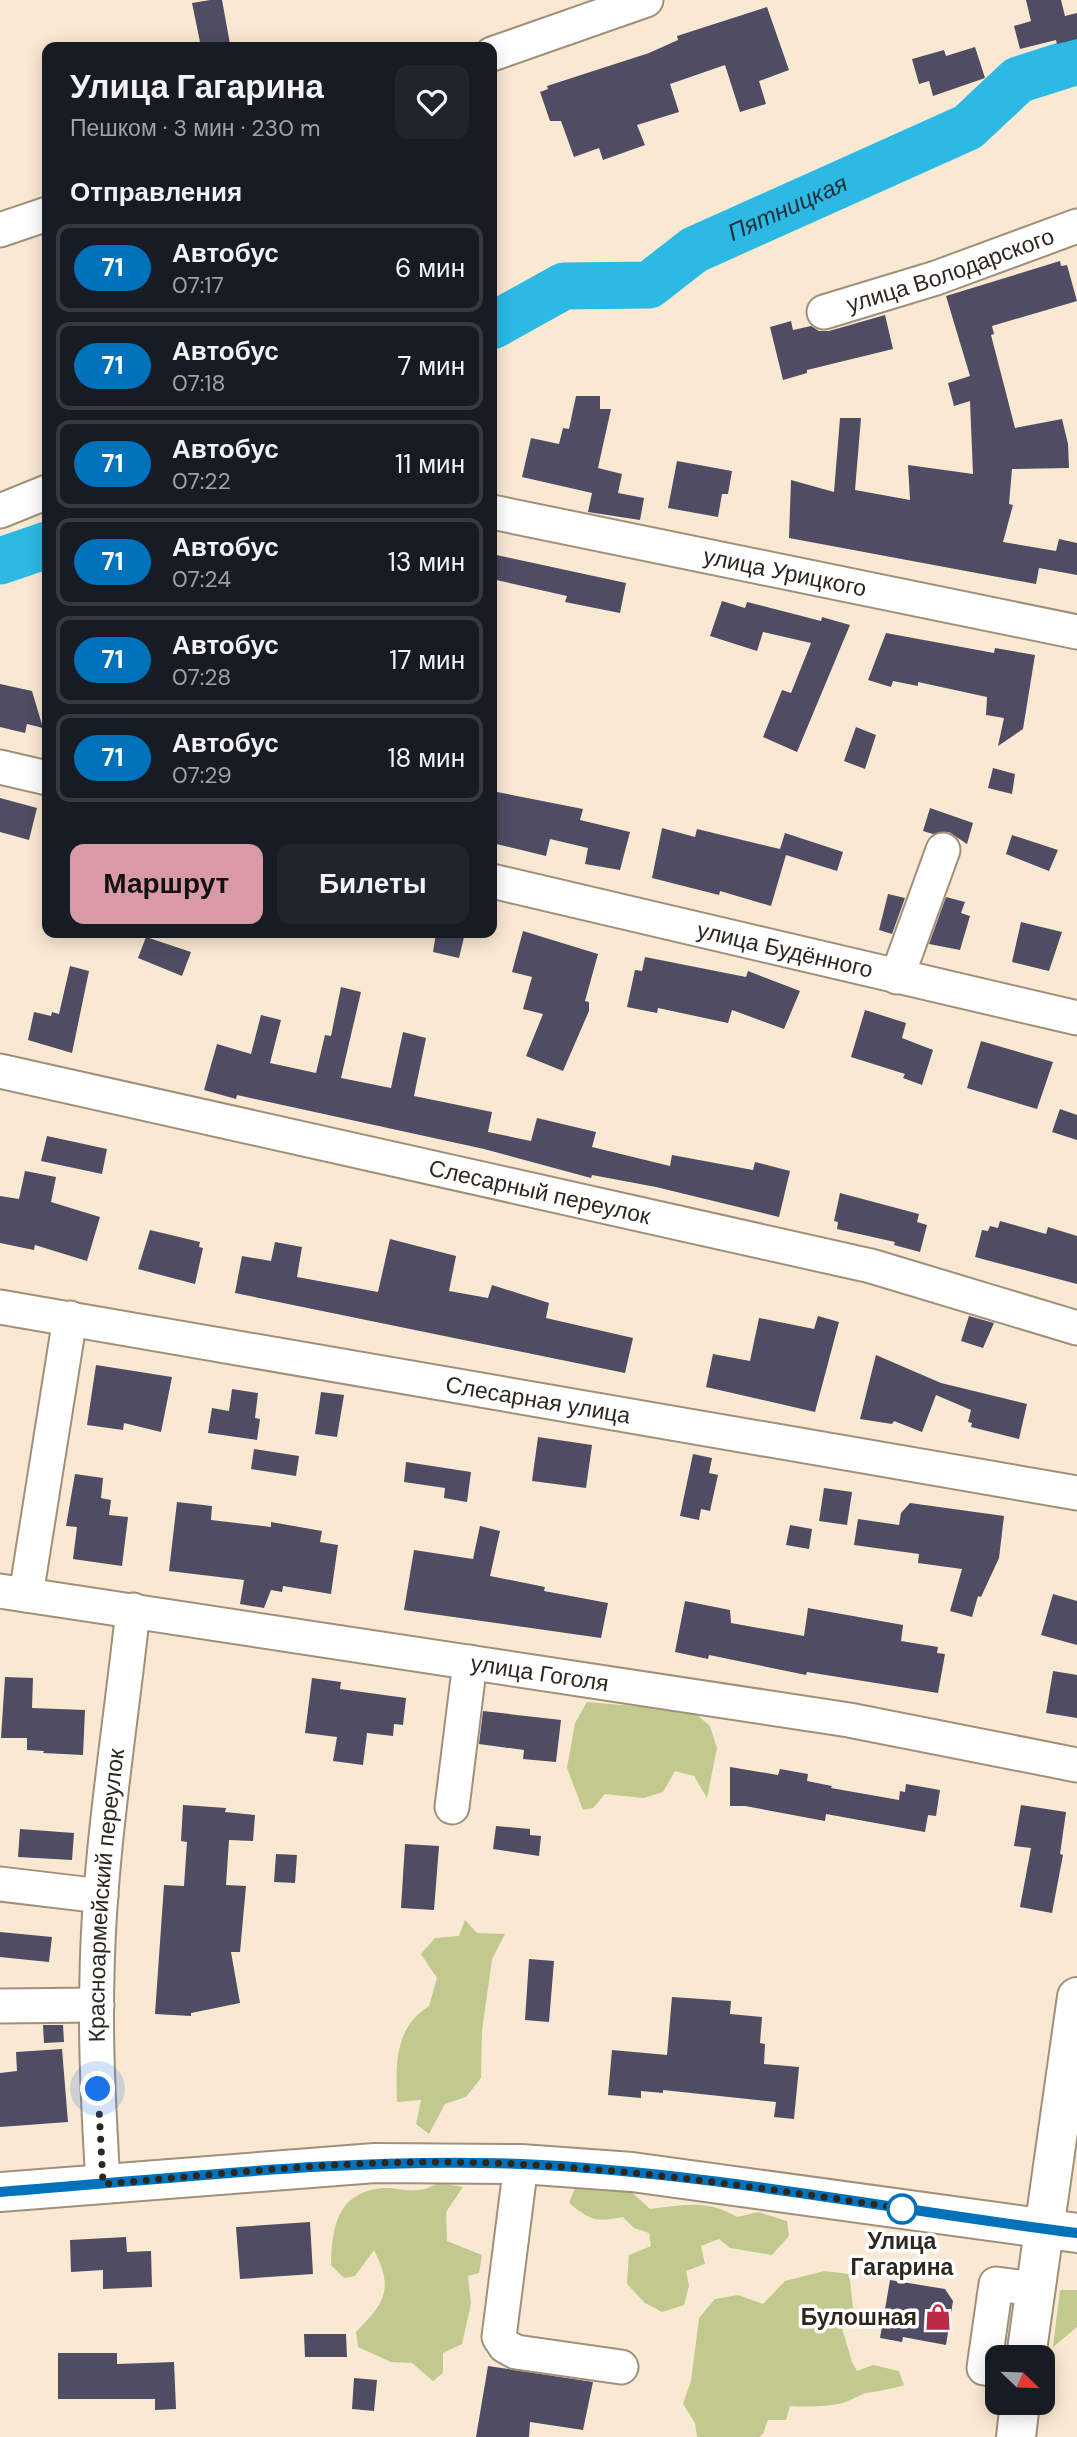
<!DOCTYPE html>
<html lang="ru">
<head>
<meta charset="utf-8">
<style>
  body { margin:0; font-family:"DM Sans",sans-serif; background:#20242c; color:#f1f3f6; height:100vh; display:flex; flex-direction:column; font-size:26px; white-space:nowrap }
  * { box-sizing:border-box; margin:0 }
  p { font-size:23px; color:#9ea1a6 }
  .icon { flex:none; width:38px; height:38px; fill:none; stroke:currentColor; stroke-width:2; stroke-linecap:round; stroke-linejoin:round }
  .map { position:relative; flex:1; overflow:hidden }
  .drawer { position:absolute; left:42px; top:42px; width:455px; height:896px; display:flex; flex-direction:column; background:#171b24; border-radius:14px; box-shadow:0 4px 18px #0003 }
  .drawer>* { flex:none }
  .badge { padding:0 14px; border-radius:23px; font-size:24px; line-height:46px }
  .needle { width:46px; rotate:113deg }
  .fabs { position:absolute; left:985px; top:2345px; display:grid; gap:14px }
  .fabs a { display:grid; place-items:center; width:70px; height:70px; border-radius:14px; background:#171b24; box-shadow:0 4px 18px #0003; font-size:35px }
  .you { position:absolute; width:35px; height:35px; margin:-18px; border:5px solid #fff; border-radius:50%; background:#1a73e8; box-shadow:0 0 0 10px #1a73e833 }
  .map>.badge { position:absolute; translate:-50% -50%; box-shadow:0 0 0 4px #fff }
  h2 { padding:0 28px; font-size:26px; line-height:63px }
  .round { display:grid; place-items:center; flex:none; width:74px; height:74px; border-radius:14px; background:#20242c }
  .head { display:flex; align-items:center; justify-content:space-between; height:119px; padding:0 28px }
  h1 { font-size:33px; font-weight:700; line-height:52px }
  .button { display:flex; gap:14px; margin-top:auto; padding:14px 28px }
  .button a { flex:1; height:80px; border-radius:14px; background:#d999a7; color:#111; font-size:28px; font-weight:700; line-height:80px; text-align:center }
  .button a+a { background:#20242c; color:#f1f3f6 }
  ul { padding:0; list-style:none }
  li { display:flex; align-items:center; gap:21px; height:88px; margin:0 14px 10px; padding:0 14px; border:4px solid #363941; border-radius:14px }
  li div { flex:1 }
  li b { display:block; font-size:26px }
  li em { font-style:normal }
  li .badge { min-width:77px; font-weight:700; text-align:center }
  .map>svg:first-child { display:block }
</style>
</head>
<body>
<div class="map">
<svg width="1077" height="2437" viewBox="0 0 1077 2437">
  <rect width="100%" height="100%" fill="#fae9d2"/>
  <path fill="#c1c98e" d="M587,1702L692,1711L710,1726L717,1748L707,1798L694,1776L675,1771L663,1792L643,1798L605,1794L593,1808L583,1810L567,1768L575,1723Z
    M465,1920L477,1933L505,1934L492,1959L482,2031L481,2078L466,2097L445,2104L429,2134L416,2124L421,2100L397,2102C396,2064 394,2028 429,2006L437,1978L421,1954L435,1938L459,1936Z
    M439,2183L463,2187L446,2212L447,2241L482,2255L479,2273L468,2276L471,2304L462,2344L443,2353V2373L433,2381L412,2363L391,2362L358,2347L356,2332C385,2303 394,2289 374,2250L355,2276L344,2278L331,2265C332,2235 334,2199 371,2190C397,2183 410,2199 439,2183Z
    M626,2187L650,2209C682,2205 708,2199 737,2217L758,2212L787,2221L789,2236L772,2255L730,2248L719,2239L701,2246L705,2264L686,2271L689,2286L684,2305L662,2312L645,2303L627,2284L629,2255L651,2246L649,2233L634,2228L623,2217C595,2222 591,2221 569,2203L575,2188Z
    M824,2271L849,2274L854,2315L842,2328L852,2362L857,2371L873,2365L899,2371L904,2385C891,2389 880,2391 866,2393C859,2395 852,2400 845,2402C832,2407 804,2407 790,2406L786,2420H768L763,2434L759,2437H697L695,2423L683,2404L691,2381L699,2318L715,2299L738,2295L763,2304L785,2281Z
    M1060,2290H1077V2327L1053,2347Z"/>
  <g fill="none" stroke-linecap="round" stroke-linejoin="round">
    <g stroke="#2cbae5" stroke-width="47">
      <path id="s1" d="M492,326L564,286L649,285L694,250L968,127L1018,80L1077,61"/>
      <path d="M0,561L47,545"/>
    </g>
  </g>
  <path fill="#4f4c63" d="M210,0H222L230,44L201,47L192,3Z
    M1026,0H1061L1065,16L1077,13V39L1057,44L1056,40L1020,49L1014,26L1031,21Z
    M767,7L789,70L759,81L766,104L740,112L725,65L670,84L679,112L637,125L645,145L603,160L599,148L574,157L561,121H550L540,92L548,89L547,86L649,53L678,40L677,36Z
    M975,47L985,78L933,96L929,81L919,84L912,59L944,50L946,56Z
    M1060,261L1061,266L1067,265L1077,301L992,326L994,334L991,335L1015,428L1062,419L1068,444L1069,468L1012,469L1009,504L1013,505L1003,542L1056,551L1059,539L1077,543V575L1039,568L1036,584L789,538L791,480L834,492L840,418H861L855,490L910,500L908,465L973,474L970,401L954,406L948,383L970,376L946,296Z
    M885,315L893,349L807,370V373L783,380L770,327L791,321L793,330L811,326L819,331H829Z
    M576,396H600V409H611L598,468L622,474L618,493L644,498L640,520L588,512L592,493L522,477L531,438L559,444L563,428L569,429Z
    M677,461L732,471L728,494H722L718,517L668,508Z
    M492,554L626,583L620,613L565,602L567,596L492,579Z
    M722,601L745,608L747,602L821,621L822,617L850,625L797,752L763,737L782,690L791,693L811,643L763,632L757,651L710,636Z
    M886,633L994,653L995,648L1035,655L1023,729L998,746L1004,718L986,715L987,697L918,682V686L893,681L891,687L868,680Z
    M0,684L32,691L43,728L27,724L25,733L0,727Z
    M856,727L876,735L865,769L844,761Z
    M993,768L1015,774L1012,794L988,788Z
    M492,791L583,809L580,820L630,832L620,870L585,864L588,848L550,839L546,856L492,843Z
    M0,798L37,808L29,840L0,832Z
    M930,808L973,823L967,844L949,832L933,834L923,831Z
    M662,828L695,837L697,829L780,849L785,833L843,852L837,871L786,855L771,906L720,891L719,895L652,878Z
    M1012,835L1058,850L1049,871L1006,854Z
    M888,894L905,898L892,934L879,930Z
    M946,897L965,902L961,913L970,916L960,950L929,944Z
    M1021,922L1062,932L1049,971L1012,962Z
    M523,931L598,954L585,1001L589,1002V1011L563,1071L526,1056L543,1014L523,1009L532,977L512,972Z
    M436,933H465L459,958L433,952Z
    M146,937L191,952L182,976L138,958Z
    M645,957L746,977L748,971L800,991L784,1029L732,1010L728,1023L658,1008L657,1013L627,1007L635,970L642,971Z
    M70,966L89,971L72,1053L28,1040L34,1012L51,1016L52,1012L59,1014Z
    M341,987L361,992L341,1078L391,1088L403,1032L426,1038L414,1096L492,1112L488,1132L531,1141L537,1118L596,1132L592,1147L670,1166L672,1155L753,1170L755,1162L790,1171L779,1217L656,1187L592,1175L591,1178L484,1149L237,1095L236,1099L204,1090L217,1044L251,1054L261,1015L281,1020L270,1063L316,1073L325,1035L331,1036Z
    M865,1010L906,1023L902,1038L933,1050L922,1085L903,1078L905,1074L851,1057Z
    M981,1041L1053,1062L1037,1109L967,1088Z
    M1060,1109L1077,1115V1140L1052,1132Z
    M47,1136L107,1149L102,1174L41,1161Z
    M25,1171L56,1177L51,1202L100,1217L87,1261L35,1245L34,1250L0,1243V1196L19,1199Z
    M840,1193L919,1214L917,1222L927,1225L920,1252L894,1245L895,1242L837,1229L838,1222L834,1221Z
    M1000,1221L1046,1234L1048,1227L1077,1236V1284L975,1257L982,1230L988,1231L990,1226L998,1228Z
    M150,1230L200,1242L199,1247L203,1248L195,1284L138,1269Z
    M390,1239L456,1256L449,1291L488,1298L492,1285L549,1303L546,1318L633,1338L625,1373L235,1293L242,1256L271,1261L275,1242L302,1247L297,1277L378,1292Z
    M818,1316L839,1322L815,1412L706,1387L713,1354L750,1361L759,1318L814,1329Z
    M969,1316L994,1323L983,1348L961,1341Z
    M876,1355L941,1383L1027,1404L1019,1439L971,1427L972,1423L968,1422L971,1410L936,1395L922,1432L894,1421L892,1424L860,1419Z
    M96,1365L172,1377L161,1432L124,1423L123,1430L87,1425Z
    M232,1389L258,1393L255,1418L260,1419L257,1440L208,1433L212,1408L229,1411Z
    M321,1392L344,1395L337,1437L315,1434Z
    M538,1437L592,1445L586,1488L532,1481Z
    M254,1449L299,1456L296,1476L251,1469Z
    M693,1454L712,1458L709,1473L718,1475L710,1511L701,1509L699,1520L680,1516Z
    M406,1462L471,1472L467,1502L444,1498L445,1488L404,1482Z
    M75,1474L103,1478L101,1498L111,1500L109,1515L128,1517L122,1566L73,1559L77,1527L66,1526Z
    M824,1488L852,1492L847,1525L819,1521Z
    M177,1502L212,1506L211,1520L271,1527V1522L322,1531L320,1542L338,1545L331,1594L283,1586L282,1592L271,1590L264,1608L240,1604L244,1580L169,1571Z
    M910,1503L1004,1516L999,1558L981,1597L978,1596L972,1617L950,1611L962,1569L918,1563L919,1554L854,1545L858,1519L899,1525L901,1513Z
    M790,1525L812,1529L809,1549L786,1545Z
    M480,1526L500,1531L490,1576L545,1587L544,1591L608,1603L601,1638L404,1610L414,1550L473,1559Z
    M1053,1594L1077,1601V1645L1041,1635Z
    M685,1601L730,1610L731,1623L804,1636L808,1608L903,1625L901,1641L938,1647L937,1653L945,1654L938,1693L807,1672L806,1675L709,1655L708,1659L675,1652Z
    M1053,1671L1077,1675V1718L1046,1713Z
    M5,1677L33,1678L32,1708L85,1710L83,1755L43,1753L44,1751L27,1750V1738H1Z
    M312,1678L341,1682L340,1689L406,1698L403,1725L394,1724L393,1736L367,1733L363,1765L333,1761L337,1737L305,1733Z
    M483,1711L561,1720L556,1762L523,1759L524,1750L479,1744Z
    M730,1767L778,1775L780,1769L808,1774L807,1781L832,1786L831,1788L899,1800L900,1791L905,1792L906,1784L940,1790L936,1816L928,1815L925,1832L826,1814L825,1821L745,1806H730Z
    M183,1805L226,1808L225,1812L255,1815L253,1841L229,1840L226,1885L246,1886L240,1952H231L240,2003L191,2013V2016L155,2014L164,1885L184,1886L187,1842L181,1841Z
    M1021,1805L1066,1812L1060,1854L1063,1855L1052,1913L1020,1907L1031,1848L1014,1846Z
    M496,1826L530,1829V1835L541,1836L539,1856L493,1849Z
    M20,1829L74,1833L72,1860L18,1857Z
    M405,1844L439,1846L434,1910L401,1908Z
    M276,1854L297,1855L295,1883L274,1882Z
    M0,1932L52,1937L49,1962L0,1957Z
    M529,1959L554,1961L549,2022L525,2020Z
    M672,1997L731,2001L730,2014L762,2017L760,2043L765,2044L764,2064L799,2067L794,2119L774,2117L776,2102L663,2090V2093L641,2091V2098L608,2095L612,2050L667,2055Z
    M43,2025H63L64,2042L44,2043Z
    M62,2049L68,2122L0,2127V2073L17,2071L16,2052Z
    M310,2222L313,2274L240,2279L236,2227Z
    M126,2237L127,2252L151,2251L152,2287L103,2289V2270L71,2272L70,2240Z
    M890,2280L945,2289L953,2301L946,2345L903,2337L902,2342L880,2338Z
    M304,2334H346L347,2357H305Z
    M58,2353H117V2364L174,2362L176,2409L155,2410V2399H58Z
    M488,2366L593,2382L583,2430L530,2422L529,2437H476Z
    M354,2378L377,2380L374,2411L352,2409Z"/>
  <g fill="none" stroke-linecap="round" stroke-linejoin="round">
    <defs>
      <g id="minor">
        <path d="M492,54L646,0"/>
        <path d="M0,230L47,214"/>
        <path id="s2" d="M824,312L936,278L1077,226"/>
        <path d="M0,511L47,492"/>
        <path id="s3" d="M492,512L1077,632"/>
        <path d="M0,767L47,778"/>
        <path id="s4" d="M492,881L1077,1018"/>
        <path d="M897,977L943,850"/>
        <path id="s5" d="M0,1071L871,1266L1077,1328"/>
        <path id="s6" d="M0,1307L1077,1493"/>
        <path id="s7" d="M0,1591L849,1720L1077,1765"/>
        <path d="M26,1595L70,1318"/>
        <path d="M452,1807L470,1662"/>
        <path d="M0,1884L101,1896"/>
        <path d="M0,2006L97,2005"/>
        <path d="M521,2164L499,2337L505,2346L516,2352L621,2367"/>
        <path id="s8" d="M103,2184C99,2115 95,2046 97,1976C99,1854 120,1732 133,1610"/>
        <path d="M998,2370L984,2368L996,2284L1035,2289"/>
      </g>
      <path id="major" d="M0,2192L375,2163L521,2164L632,2172L1077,2233
        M1026,2357L1077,1997
        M1016,2437L1020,2403"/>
    </defs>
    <use href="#minor" stroke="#a0907a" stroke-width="37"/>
    <use href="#major" stroke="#a0907a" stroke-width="42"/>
    <use href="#minor" stroke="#fff" stroke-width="33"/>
    <use href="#major" stroke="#fff" stroke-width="38"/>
  </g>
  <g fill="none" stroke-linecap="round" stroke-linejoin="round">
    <defs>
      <path id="line" d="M0,2192C173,2179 347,2157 521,2164C708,2172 892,2210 1077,2233"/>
    </defs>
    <use href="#line" stroke="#fff" stroke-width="16"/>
    <use href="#line" stroke="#0072bc" stroke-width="10"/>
    <path stroke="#2d271e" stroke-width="7" stroke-dasharray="0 12.6" d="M98,2089L103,2184C213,2175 324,2162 435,2162C595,2162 755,2187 913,2210L902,2209"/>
  </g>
  <defs>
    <symbol id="shop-bare" viewBox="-9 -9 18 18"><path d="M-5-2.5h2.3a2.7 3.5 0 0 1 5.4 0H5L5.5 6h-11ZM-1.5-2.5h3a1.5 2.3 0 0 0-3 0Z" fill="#bb2a46" stroke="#fff" stroke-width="2.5" paint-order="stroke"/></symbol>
  </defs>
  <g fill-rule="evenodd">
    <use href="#shop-bare" x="919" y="2298" width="38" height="38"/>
  </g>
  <circle fill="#fff" stroke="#0072bc" stroke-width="3.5" cx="902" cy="2209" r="14"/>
  <g text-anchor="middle" stroke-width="7" stroke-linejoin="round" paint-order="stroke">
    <g font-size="23" fill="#2d271e" stroke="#fff">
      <text dy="8" stroke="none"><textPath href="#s2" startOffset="133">улица Володарского</textPath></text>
      <text dy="8" stroke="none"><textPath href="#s3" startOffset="299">улица Урицкого</textPath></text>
      <text dy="8" stroke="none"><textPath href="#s4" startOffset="301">улица Будённого</textPath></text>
      <text dy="8" stroke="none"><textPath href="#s5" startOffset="553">Слесарный переулок</textPath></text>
      <text dy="8" stroke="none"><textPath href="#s6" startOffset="546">Слесарная улица</textPath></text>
      <text dy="8" stroke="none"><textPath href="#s7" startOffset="546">улица Гоголя</textPath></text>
      <text dy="8" stroke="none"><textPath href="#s8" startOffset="289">Красноармейский переулок</textPath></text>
    </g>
    <g font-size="23" font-weight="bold" fill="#2d271e" stroke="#fff">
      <text x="902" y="2249">Улица<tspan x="902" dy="26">Гагарина</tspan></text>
    </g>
    <g font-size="23" font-weight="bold" fill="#2d271e" stroke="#fff" text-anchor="end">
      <text x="917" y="2325">Булошная</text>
    </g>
    <g font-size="24" font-style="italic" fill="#1a3038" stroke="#fff">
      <text dy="8" stroke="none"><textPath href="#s1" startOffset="327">Пятницкая</textPath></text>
    </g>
  </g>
</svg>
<div class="fabs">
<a><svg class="needle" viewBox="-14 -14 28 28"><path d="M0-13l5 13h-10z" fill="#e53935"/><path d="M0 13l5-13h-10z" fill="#9ea1a6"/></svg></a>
</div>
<div class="you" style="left:98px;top:2089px"></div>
<section class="drawer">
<div class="head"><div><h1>Улица Гагарина</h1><p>Пешком · 3 мин · 230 m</p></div><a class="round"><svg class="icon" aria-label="heart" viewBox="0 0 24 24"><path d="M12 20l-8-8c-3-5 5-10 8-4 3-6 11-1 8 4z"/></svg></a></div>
<h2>Отправления</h2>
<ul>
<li><span class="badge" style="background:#0072bc;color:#fff">71</span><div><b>Автобус</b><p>07:17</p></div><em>6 мин</em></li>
<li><span class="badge" style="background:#0072bc;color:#fff">71</span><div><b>Автобус</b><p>07:18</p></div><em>7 мин</em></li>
<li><span class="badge" style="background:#0072bc;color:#fff">71</span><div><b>Автобус</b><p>07:22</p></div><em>11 мин</em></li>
<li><span class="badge" style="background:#0072bc;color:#fff">71</span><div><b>Автобус</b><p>07:24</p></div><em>13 мин</em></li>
<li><span class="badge" style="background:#0072bc;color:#fff">71</span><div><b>Автобус</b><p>07:28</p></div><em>17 мин</em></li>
<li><span class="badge" style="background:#0072bc;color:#fff">71</span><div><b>Автобус</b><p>07:29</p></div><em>18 мин</em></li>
</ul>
<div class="button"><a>Маршрут</a><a>Билеты</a></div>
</section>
</div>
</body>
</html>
